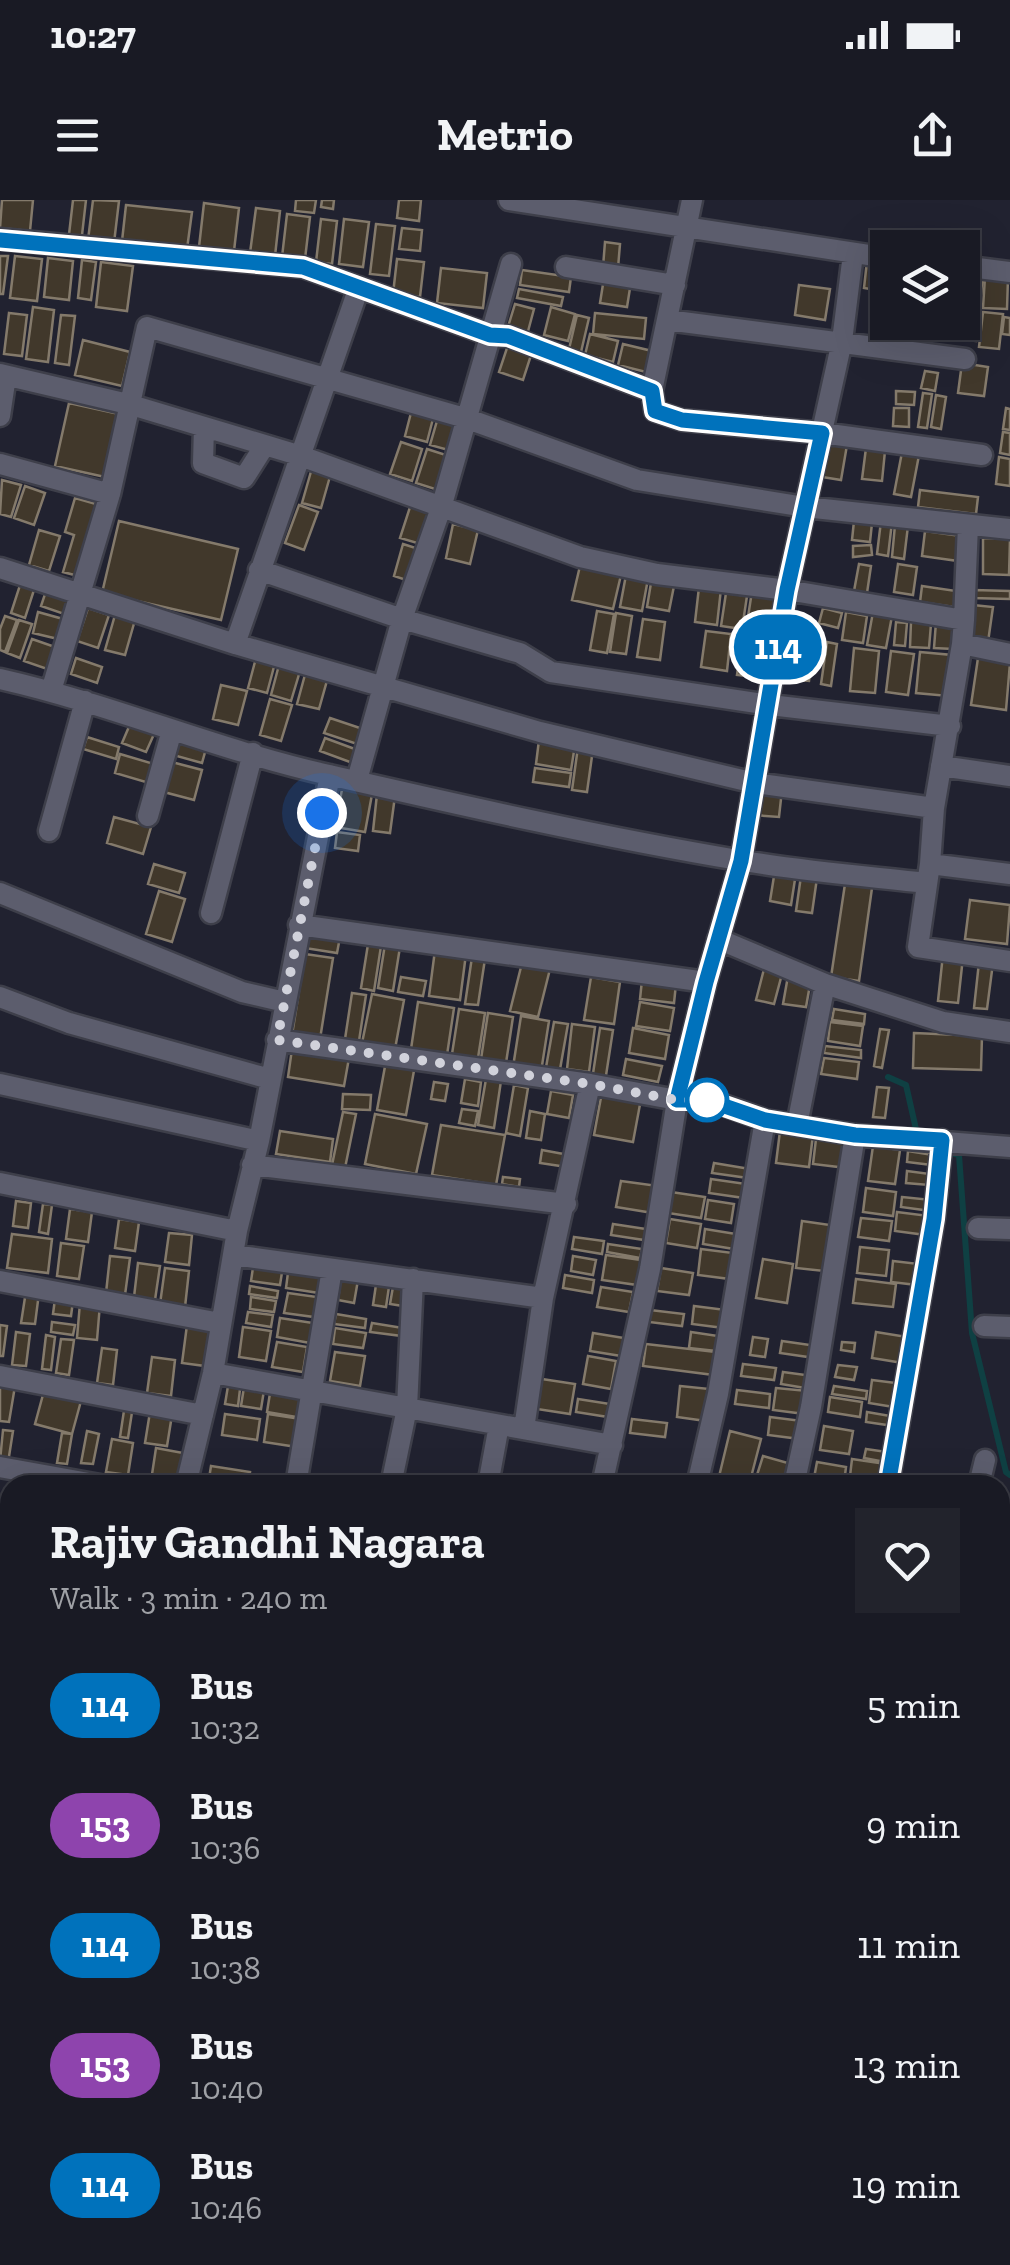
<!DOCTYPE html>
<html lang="en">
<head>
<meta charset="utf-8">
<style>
  body { margin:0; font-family:"Zilla Slab",serif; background:#22232c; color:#f1f3f6; height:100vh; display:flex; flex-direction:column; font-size:38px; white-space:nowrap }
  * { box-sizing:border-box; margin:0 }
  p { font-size:32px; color:#9fa1a6 }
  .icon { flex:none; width:55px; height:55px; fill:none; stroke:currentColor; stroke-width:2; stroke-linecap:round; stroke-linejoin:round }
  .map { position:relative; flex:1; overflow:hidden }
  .panel { position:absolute; left:0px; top:1275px; width:1010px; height:790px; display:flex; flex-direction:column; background:#191a24; border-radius:30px 30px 0 0; box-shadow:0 10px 40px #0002,0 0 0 2px #373841 }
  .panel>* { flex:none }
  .badge { padding:0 20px; border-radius:32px; font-size:35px; line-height:65px }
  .fabs { position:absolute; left:870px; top:30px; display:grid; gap:20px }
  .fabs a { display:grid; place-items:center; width:110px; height:110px; border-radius:0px; background:#191a24; box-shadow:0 10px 40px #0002,0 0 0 2px #373841; font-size:50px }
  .you { position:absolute; width:50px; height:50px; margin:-25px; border:8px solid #fff; border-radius:50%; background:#1a73e8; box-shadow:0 0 0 15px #1a73e833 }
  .map>.badge { position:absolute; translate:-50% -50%; box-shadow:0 0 0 5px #fff }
  .round { display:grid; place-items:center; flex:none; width:105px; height:105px; border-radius:0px; background:#22232c }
  .headline { display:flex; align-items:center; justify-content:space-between; height:170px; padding:0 50px }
  h1 { font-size:48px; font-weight:700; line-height:75px }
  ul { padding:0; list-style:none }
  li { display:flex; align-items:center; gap:30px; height:120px; padding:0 50px }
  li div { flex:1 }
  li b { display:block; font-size:38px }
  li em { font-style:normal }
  li .badge { min-width:110px; font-weight:700; text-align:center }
  .status { display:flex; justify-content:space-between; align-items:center; height:70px; padding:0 50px; background:#191a24; direction:ltr }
  .status svg { height:28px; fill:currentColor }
  header { display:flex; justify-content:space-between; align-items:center; height:130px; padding:0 50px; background:#191a24; font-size:45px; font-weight:700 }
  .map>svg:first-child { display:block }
</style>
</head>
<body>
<div class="status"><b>10:27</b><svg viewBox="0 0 49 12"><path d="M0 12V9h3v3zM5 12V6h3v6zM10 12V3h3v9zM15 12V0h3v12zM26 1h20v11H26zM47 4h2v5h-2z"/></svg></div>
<header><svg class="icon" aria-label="menu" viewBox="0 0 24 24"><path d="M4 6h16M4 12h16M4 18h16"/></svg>Metrio<svg class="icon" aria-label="share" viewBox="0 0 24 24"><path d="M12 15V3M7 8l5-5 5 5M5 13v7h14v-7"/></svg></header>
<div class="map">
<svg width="1010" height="2065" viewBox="0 0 1010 2065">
  <rect width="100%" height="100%" fill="#212230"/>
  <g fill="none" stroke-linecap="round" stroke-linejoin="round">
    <path stroke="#0f4043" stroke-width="6" d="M888,877L906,885L918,938
      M943,951L959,955L972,1133L1006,1272L1010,1275
      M1000,1754L1010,1735
      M0,1944L10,1946
      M249,2055L263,2065
      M842,2065L847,2055"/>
  </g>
  <path fill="#41382b" stroke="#847a6b" stroke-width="2.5" d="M2,0H33L30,31L0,28Z
    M73,0H86L81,44L68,43Z
    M93,0L119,1L114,43L88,40Z
    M296,0H316L314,13L295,11Z
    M322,0H334L333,9L321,7Z
    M399,0H421L419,21L397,18Z
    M204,3L239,8L234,51L199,47Z
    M126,5L192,12L187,49L122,41Z
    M256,8L280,11L275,56L250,53Z
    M287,14L310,17L305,59L282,57Z
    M321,19L337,21L332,64L316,62Z
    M344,19L369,22L363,67L339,64Z
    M376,24L395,26L389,76L370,74Z
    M402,28L422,30L420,51L399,49Z
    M605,42L620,44L618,68L603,67Z
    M0,56H8L3,94H0Z
    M15,56L42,59L37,101L10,98Z
    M48,58L73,61L69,100L44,97Z
    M397,59L424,62L420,97L393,94Z
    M82,60L96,62L91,100L78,98Z
    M867,61L888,64V92L864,88Z
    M101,62L133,66L127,111L96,107Z
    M441,68L487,73L483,108L437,103Z
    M522,70L571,77L569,92L520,85Z
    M962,72L983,74L976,141L950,139L952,122H962Z
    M985,77L1008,78L1007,109L983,108Z
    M604,78L631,82L627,107L600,103Z
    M799,85L830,89L825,120L795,115Z
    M519,89L563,97L561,106L517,98Z
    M876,96L888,98V122H910L907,138L870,132Z
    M515,104L534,109L527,135L507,130Z
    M33,107L54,110L48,162L26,159Z
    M551,107L575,114L568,141L544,135Z
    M983,112L1003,114L999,149L979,147Z
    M9,113L27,115L22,156L4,154Z
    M595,113L646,118L644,139L593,134Z
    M61,115L75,116L69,165L55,163Z
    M577,115L589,118L581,152L569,149Z
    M1004,117L1010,118V135L1002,134Z
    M923,122H935L933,136L922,134Z
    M590,134L618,141L613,162L585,155Z
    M83,140L130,152L122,186L75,175Z
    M509,142L533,149L523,180L499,172Z
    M623,144L652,151L646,172L618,165Z
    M962,163L988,167L984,196L958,193Z
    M925,171L938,173L935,191L921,188Z
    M896,191L915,192L914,205L896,204Z
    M923,193L932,194L927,228L918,227Z
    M936,195L946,197L941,229L931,227Z
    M69,203L119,214L105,277L55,266Z
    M413,205L435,211L427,242L405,236Z
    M894,208H909V227L893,226Z
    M1006,208L1010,209V230L1003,229Z
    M439,214L461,220L452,251L430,245Z
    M1003,232L1010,233V255L1000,253Z
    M822,241L847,245L841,280L816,276Z
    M401,242L422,249L412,281L390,274Z
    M903,247L920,250L911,297L894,294Z
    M866,248L885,251L882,281L862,279Z
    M427,249L449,256L438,290L416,283Z
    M999,257L1010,259V286L996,284Z
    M312,268L331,273L321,308L302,303Z
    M2,280L21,285L11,317L0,314Z
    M25,286L45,293L34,325L14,318Z
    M920,290L978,297L976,314L918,307Z
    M75,298L103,306L82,377L63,372L74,335L65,332Z
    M411,304L434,312L424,345L400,338Z
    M299,305L318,312L304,350L285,343Z
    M119,321L238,349L221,420L102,393Z
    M854,321L872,323L870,342L852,340Z
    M881,321L892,322L888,356L877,354Z
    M453,324L478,330L470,364L446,358Z
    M895,325L908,326L904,359L892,357Z
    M39,330L60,336L49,371L29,365Z
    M925,331L961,336L958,361L922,356Z
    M983,338L1010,339L1009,375L983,374Z
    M403,344L422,350L412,382L394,376Z
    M871,345L872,355L853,357V346Z
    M859,364L871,366L867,393L854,391Z
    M898,364L917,367L913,395L894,392Z
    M580,366L621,375L613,409L572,400Z
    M626,375L648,379L642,411L620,407Z
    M652,377L675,381L669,411L647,407Z
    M20,385L34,390L25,418L11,413Z
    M922,386L956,391L954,407L920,402Z
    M699,387L721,389L717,425L695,422Z
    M973,390L1010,391V399L972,398Z
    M46,391L72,400L67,415L41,406Z
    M752,391L776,395L770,434L746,430Z
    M726,393L747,396L742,429L721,426Z
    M973,405L993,407L988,442L968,439Z
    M88,408L109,415L98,448L77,441Z
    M823,408L842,413L838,428L819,423Z
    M597,411L614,414L607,453L590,450Z
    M38,412L63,419L58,439L33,433Z
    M846,412L867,416L863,443L842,440Z
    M873,412L892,416L886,448L867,445Z
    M616,413L632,416L626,454L610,452Z
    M115,415L135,420L125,455L105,450Z
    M5,416L17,420L5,452L0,450V429Z
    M643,419L665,422L660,460L637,457Z
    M19,420L32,424L20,458L7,453Z
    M896,422L907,423L905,446L894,445Z
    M911,422L931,424L929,448L910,447Z
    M936,422L955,424L953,449L934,448Z
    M706,431L731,434L727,471L701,467Z
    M787,435L817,439L814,463L784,459Z
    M32,439L58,448L50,470L24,461Z
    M827,442L837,444L831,486L821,484Z
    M741,448L766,451L763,478L737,475Z
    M854,448L879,451L875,493L850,491Z
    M891,451L914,454L908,495L886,492Z
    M920,452L952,455L948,496L916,493Z
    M76,458L102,467L97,483L71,474Z
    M256,458L275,463L267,493L248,488Z
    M978,458L1010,463L1006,510L971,505Z
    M279,465L300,471L291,501L271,495Z
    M788,469L810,472L809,481L787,479Z
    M306,471L328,477L319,509L297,504Z
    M221,485L247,491L238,525L213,519Z
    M270,499L292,505L281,541L260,535Z
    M330,518L369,531L363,546L324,533Z
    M131,522L155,532L146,552L122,543Z
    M87,537L119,547L116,559L83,549Z
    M178,537L207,545L202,563L173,555Z
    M325,538L363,552L358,565L320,551Z
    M539,540L575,545L571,570L536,564Z
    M578,547L593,549L587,592L572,590Z
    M120,554L154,564L149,583L115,573Z
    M168,561L202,570L194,600L160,591Z
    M535,568L571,573L569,587L533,582Z
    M343,584L373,589L365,632L335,627Z
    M758,588L782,590L779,617L754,615Z
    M377,594L395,596L390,633L373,631Z
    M114,617L151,627L143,654L107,643Z
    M337,632L360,635L358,651L335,648Z
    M154,664L185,673L179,693L148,684Z
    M775,670L796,673L791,705L770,701Z
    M801,676L817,678L812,713L796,711Z
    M845,684L872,688L859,781L831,777Z
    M159,691L185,699L172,742L146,734Z
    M970,700L1010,705L1007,744L965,739Z
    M308,732L340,737L337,753L305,748Z
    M369,738L382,740L374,791L361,788Z
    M385,744L400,747L393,791L378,788Z
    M435,750L466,754L460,800L429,796Z
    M305,754L333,758L320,839L292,835Z
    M943,754L963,757L958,803L938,801Z
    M472,757L485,759L478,805L465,804Z
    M979,762L993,763L987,809L974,808Z
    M522,763L550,769L538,817L510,811Z
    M764,769L782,774L774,804L756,800Z
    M788,776L811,779L806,807L783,804Z
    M401,777L426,781L423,796L398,792Z
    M591,777L620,782L614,824L584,820Z
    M642,780L676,784L674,803L640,799Z
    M352,793L366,795L359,841L345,839Z
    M372,794L404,800L395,849L362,843Z
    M418,802L454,808L447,855L411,849Z
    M640,802L674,808L670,831L636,826Z
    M459,809L485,813L478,858L452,854Z
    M834,809L865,814L864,824L832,820Z
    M488,813L513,817L506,863L481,859Z
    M521,816L549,821L541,872L513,867Z
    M554,822L568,824L559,875L545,873Z
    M830,822L863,826L860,846L828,841Z
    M572,824L595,827L589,872L567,869Z
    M600,828L613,830L605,882L592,880Z
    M633,828L669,835L665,859L629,853Z
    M880,829L889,830L882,868L874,866Z
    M914,833L982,836L981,870L913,868Z
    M825,846L861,850V858L824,853Z
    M292,849L349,858L344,886L288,877Z
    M824,858L859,862L857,879L821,874Z
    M626,859L662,866L658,882L623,875Z
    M386,861L415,865L406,915L377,910Z
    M465,879L481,882L478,906L461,903Z
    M486,879L501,881L494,928L478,925Z
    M434,882L448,884L445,901L431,899Z
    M514,885L528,888L520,936L506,933Z
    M877,887L889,888L885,918L873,917Z
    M551,891L573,895L569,918L547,914Z
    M602,892L641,899L633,942L594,935Z
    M343,894L371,895L370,910L342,909Z
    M462,909L478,911L475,926L459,923Z
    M530,911L545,914L541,940L526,938Z
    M343,912L356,914L345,968L332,965Z
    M375,914L427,924L416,974L365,964Z
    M441,925L505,935L496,985L432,975Z
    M280,931L333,939L330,962L276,954Z
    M780,931L813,935L809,967L776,963Z
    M816,939L850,943L847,968L813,964Z
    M873,946L900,950L895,984L868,981Z
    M542,950L569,955L567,967L540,963Z
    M908,951L933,955L932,965L907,962Z
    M714,963L750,969L748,978L712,973Z
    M907,971L930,974L929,985L906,983Z
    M503,977L520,979L519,987L502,984Z
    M711,979L746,984L744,998L709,993Z
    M621,981L658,986L653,1013L616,1007Z
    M866,988L896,992L893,1016L863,1012Z
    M671,992L705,997L701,1018L668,1013Z
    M902,997L932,1000L931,1011L901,1007Z
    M708,1000L734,1004L731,1023L705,1019Z
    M16,1001L31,1003L28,1028L13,1026Z
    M43,1004L52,1005L48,1034L39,1032Z
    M70,1009L92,1012L88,1042L66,1039Z
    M897,1012L929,1016L926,1035L895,1031Z
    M861,1018L892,1021L889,1041L858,1037Z
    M119,1019L139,1022L135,1051L115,1048Z
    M670,1019L701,1024L697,1048L666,1043Z
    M802,1021L830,1025L824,1071L796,1068Z
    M613,1024L646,1029L644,1040L611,1035Z
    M705,1029L736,1034L734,1049L703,1044Z
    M169,1033L192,1035L189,1065L165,1062Z
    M12,1034L52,1039L48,1073L7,1068Z
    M574,1037L604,1041L602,1054L572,1049Z
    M61,1043L84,1046L79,1079L57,1076Z
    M608,1044L642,1049L640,1058L607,1052Z
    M860,1047L889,1050L886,1076L857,1073Z
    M701,1049L733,1053L730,1079L698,1075Z
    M606,1055L641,1060L637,1085L602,1080Z
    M110,1056L130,1058L125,1095L106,1093Z
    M573,1056L596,1060L593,1075L571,1071Z
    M763,1059L793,1064L787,1103L756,1098Z
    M254,1061L283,1066L280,1085L251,1081Z
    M893,1061L919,1064L917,1085L891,1082Z
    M138,1063L160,1066L155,1100L134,1097Z
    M289,1065L322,1070L319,1093L286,1088Z
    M165,1068L189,1071L185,1107L160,1104Z
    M661,1068L693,1073L689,1095L657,1091Z
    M565,1075L594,1080L592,1093L563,1088Z
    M341,1077L358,1080L354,1103L338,1100Z
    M377,1078L390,1080L386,1107L373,1105Z
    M856,1079L896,1084L893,1107L853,1103Z
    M394,1081L406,1083L403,1106L390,1104Z
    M250,1086L278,1091L277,1098L249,1094Z
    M601,1087L633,1092L629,1112L597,1107Z
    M26,1091L39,1093L35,1124L21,1123Z
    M288,1093L317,1097L314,1117L284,1113Z
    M251,1097L276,1101L274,1112L250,1109Z
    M55,1099L73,1101L71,1116L53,1114Z
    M80,1103L100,1104L97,1140L77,1138Z
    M694,1106L726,1110L724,1128L692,1124Z
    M650,1110L684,1114L682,1126L649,1122Z
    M248,1112L273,1115L271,1127L246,1123Z
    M336,1114L366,1119L365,1128L334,1124Z
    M280,1118L313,1123L310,1143L277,1137Z
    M52,1122L75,1125L73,1135L51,1132Z
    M372,1123L403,1128L402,1136L370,1132Z
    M0,1125L7,1126L3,1156H0Z
    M187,1125L210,1128L205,1166L182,1163Z
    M243,1127L271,1131L266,1161L239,1157Z
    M335,1128L366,1133L363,1148L333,1144Z
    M16,1132L30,1134L26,1166L12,1165Z
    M691,1132L718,1136L716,1151L689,1148Z
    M876,1132L907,1137L903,1163L872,1158Z
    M593,1133L624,1138L621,1156L590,1151Z
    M46,1135L55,1137L51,1170L42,1169Z
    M753,1137L768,1139L765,1157L750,1155Z
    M61,1139L74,1140L69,1175L56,1173Z
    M782,1141L817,1146L815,1158L780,1153Z
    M277,1142L307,1147L303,1172L272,1167Z
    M842,1142L855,1143L854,1152L841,1150Z
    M646,1144L716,1152L714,1175L643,1166Z
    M102,1148L117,1150L113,1185L97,1183Z
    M335,1152L365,1156L360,1186L330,1181Z
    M588,1156L616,1161L611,1189L583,1184Z
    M152,1157L175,1160L171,1196L147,1193Z
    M743,1164L776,1168L774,1180L741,1176Z
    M838,1165L857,1167L854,1180L835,1177Z
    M783,1172L813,1176L811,1189L781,1184Z
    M542,1179L575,1184L570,1214L537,1209Z
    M229,1180L241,1181L238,1206L225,1204Z
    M872,1180L904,1184L900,1208L869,1203Z
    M245,1181L265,1184L261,1209L241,1206Z
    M0,1184L15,1186L9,1222L0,1221Z
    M680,1186L710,1189L706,1221L677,1217Z
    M834,1186L867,1191L866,1199L832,1194Z
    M271,1187L306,1192L302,1218L267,1212Z
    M776,1188L808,1191L805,1214L773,1210Z
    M737,1190L770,1194L769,1208L735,1204Z
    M44,1191L81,1201L72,1234L35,1224Z
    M830,1197L862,1202L860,1217L828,1212Z
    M578,1199L610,1204L608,1217L576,1212Z
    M125,1204L133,1206L128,1238L120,1237Z
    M150,1212L172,1215L167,1246L145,1243Z
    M867,1212L896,1217L894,1226L866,1222Z
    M225,1214L260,1219L257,1240L222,1235Z
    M268,1214L301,1219L297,1247L264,1242Z
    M770,1217L802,1221L800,1239L768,1235Z
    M632,1219L667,1223L665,1237L630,1233Z
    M824,1226L853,1231L849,1254L820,1250Z
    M3,1230L13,1231L8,1263L0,1261Z
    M87,1231L99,1234L93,1264L81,1263Z
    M730,1231L761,1239L749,1285H717Z
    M62,1233L72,1234L67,1264L57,1263Z
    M112,1239L133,1243L128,1275L106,1272Z
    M156,1248L183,1253L178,1285L151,1281Z
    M866,1249L887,1252L885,1262L864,1258Z
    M763,1256L795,1265L789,1285L757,1275Z
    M852,1259L886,1264L883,1281L850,1276Z
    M817,1262L846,1267L844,1283L814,1278Z
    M211,1266L250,1272L248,1285H208Z
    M0,1302L6,1303L1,1334H0Z
    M0,1352H8L6,1382H0Z
    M8,1386H10V1417L3,1416Z
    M1002,1588L1010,1591V1608L1000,1605Z
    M1000,1631L1010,1634V1659L1000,1655Z
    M9,1653H10V1696L2,1695Z
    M1000,1670L1010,1674V1693L1000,1690Z
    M0,1700L10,1702V1723L0,1721Z
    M0,1749L10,1752V1770L0,1767Z
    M1010,2028V2060L1001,2057Z
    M617,2055H640L637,2065H614Z
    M664,2055H684L686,2056L682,2065H660Z
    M862,2055H888L884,2065L859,2061Z
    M917,2055H929L942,2059L940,2065H914Z"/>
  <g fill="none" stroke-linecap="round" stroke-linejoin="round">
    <defs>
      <path id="minor" d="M509,0L888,58
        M692,0L652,191L655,211L682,220L822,233L982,255
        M0,39L303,67L490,135L508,136L652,191
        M962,66L1010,72
        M566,67L675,85
        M667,120L965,159
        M0,174L128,204L298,255L580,357L657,374L787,390L964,420L962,444L1010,454
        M0,216L6,176
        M204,227L203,263L244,278L265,245
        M0,264L110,294
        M0,368L235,444L540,532L755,583L934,608
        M259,370L402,419L520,453L551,472L770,505L950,526
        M964,420L968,325
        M235,444L359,87
        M962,444L934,608L930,664L918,747L1010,761
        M0,479C111,504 217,550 329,575C464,606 601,637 738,660C800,671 864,676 927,683
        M51,491L110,294L147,127L465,218L637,280L805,307L1010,329
        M941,566L1010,576
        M357,580L402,419L441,308L511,64
        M148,616L172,530
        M49,631L85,501
        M930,664L1010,674
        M0,693L242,792L285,802
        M211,713L253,553
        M299,725L706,782
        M718,739L825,784L797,925
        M825,784L943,822L1010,832
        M0,797L69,823L270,879
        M277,840L590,884L677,900L707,899L765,920L855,935L1010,947
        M0,884L259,941
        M252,965L566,1004
        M0,983L237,1031
        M978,1028L1010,1029
        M234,1055L543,1098
        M0,1081L220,1123
        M984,1126L1010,1127
        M213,1173L612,1245
        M0,1176L203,1215
        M524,1229L543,1098L590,884
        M0,1267L100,1285
        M186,1285L213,1173L237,1031L259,941L330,575
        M296,1285L332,1069
        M391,1285L407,1208L413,1079
        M488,1285L499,1225
        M602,1285L650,1069L677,900L706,782L741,661L787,390L842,141L853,54
        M697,1285L718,1194L765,920
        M794,1285L811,1207L855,935
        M888,1285L934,1019L942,940
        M979,1285L985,1260
        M0,1349L10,1350
        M1000,1354L1010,1357
        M0,1443L10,1445
        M0,1488L10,1490
        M1000,1539L1010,1501
        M1000,1775L1010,1778
        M0,1848L10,1806
        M0,1893L10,1897
        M1000,1939L1010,1918
        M1000,1983L1010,1985
        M0,1989L10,1965
        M467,2055L497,2065
        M969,2055L995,2065
        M34,2056V2055
        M714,2056L715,2055
        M120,2065L124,2055
        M226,2065L231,2055
        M413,2065L417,2055
        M809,2065L812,2055"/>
    </defs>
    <use href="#minor" stroke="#3e3f4a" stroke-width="25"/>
    <use href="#minor" stroke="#5c5d6d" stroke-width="20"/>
  </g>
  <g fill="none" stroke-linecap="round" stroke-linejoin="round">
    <defs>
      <path id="line" d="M0,40L303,67L490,135L508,136L652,191L655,211L682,220L822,233L787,390L741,661L706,782L677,900H707L765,920L855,935L942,940L934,1019L888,1285"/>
    </defs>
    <use href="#line" stroke="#fff" stroke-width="22"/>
    <use href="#line" stroke="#0072bc" stroke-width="15"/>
    <path stroke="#d1d2db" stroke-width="10" stroke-dasharray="0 18" d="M322,613L277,840L590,884L677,900H707"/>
  </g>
  <circle fill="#fff" stroke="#0072bc" stroke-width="5" cx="707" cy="900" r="20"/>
</svg>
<div class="fabs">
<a><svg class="icon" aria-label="layers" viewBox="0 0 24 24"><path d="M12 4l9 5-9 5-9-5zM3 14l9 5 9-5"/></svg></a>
</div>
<div class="you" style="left:322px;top:613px"></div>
<b class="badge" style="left:778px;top:447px;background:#0072bc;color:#fff">114</b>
<section class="panel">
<div class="headline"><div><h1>Rajiv Gandhi Nagara</h1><p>Walk · 3 min · 240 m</p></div><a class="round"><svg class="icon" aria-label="heart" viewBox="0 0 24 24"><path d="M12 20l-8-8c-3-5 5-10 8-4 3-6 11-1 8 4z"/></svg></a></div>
<ul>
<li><span class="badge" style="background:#0072bc;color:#fff">114</span><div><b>Bus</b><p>10:32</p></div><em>5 min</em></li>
<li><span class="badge" style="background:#8e44ad;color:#fff">153</span><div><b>Bus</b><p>10:36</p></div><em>9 min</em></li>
<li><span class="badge" style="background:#0072bc;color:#fff">114</span><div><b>Bus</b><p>10:38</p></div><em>11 min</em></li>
<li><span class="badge" style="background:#8e44ad;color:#fff">153</span><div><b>Bus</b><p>10:40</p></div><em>13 min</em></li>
<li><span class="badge" style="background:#0072bc;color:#fff">114</span><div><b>Bus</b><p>10:46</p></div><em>19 min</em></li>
</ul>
</section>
</div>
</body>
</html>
